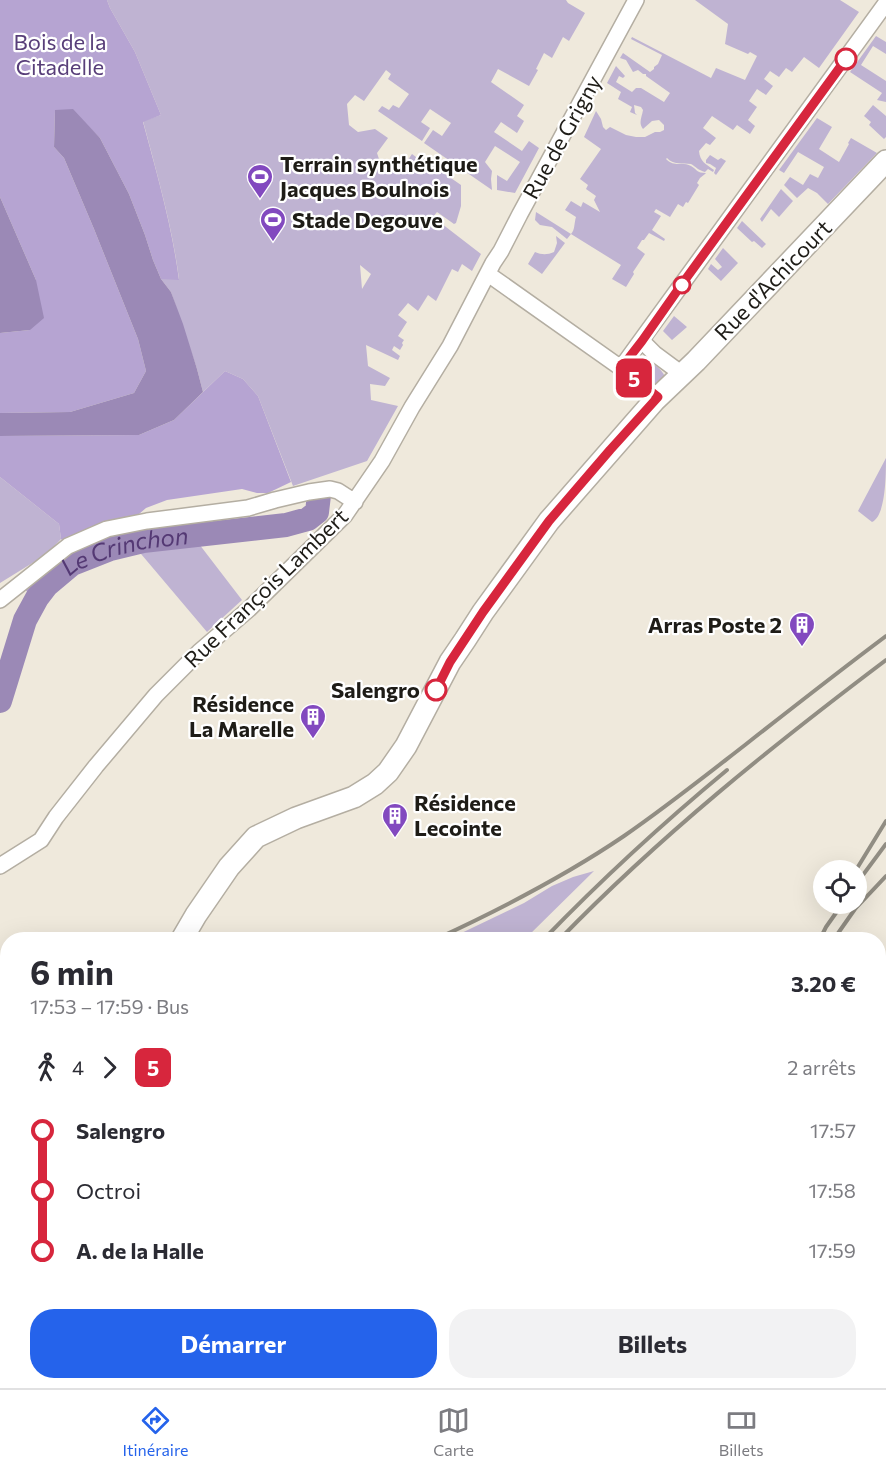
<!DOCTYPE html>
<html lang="fr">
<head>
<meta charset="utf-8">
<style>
  body { margin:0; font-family:Commissioner,sans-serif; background:#f2f2f3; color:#2b2b33; height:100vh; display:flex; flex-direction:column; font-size:22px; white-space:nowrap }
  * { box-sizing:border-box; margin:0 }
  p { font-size:20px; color:#7c7c81 }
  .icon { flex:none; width:33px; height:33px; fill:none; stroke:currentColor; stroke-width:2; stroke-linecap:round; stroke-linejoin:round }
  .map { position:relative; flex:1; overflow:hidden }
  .sheet { position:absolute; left:0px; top:932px; width:886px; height:458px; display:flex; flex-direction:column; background:#fff; border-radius:24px 24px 0 0; box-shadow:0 6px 24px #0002 }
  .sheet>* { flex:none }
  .badge { padding:0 12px; border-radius:9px; font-size:21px; line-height:39px }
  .tools { position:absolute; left:813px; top:860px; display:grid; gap:12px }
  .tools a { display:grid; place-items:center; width:54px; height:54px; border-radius:50%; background:#fff; box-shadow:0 6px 24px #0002; font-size:30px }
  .map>.badge { position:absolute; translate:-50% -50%; box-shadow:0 0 0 3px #fff }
  .legs { display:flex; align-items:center; gap:9px; height:66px; padding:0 30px; font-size:20px }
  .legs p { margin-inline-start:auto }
  .head { display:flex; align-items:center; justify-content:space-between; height:102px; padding:0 30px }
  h1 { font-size:33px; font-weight:700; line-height:45px }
  .primary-button { display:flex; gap:12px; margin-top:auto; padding:12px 30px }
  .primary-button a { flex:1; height:69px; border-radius:24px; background:#2563eb; color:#fff; font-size:24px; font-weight:700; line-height:69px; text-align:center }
  .primary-button a+a { background:#f2f2f3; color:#2b2b33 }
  ul { padding:0 30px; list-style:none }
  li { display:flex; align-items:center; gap:21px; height:60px; font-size:22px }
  li i { display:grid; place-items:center; width:9px; height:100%; margin:0 8px; background:currentColor }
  li i::after { content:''; width:15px; height:15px; margin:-8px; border:4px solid; border-radius:50%; background:#fff }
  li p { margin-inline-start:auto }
  li:first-child i { background:linear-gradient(#0000 50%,currentColor 0) }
  li:last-child i { background:linear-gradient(currentColor 50%,#0000 0) }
  .menu { display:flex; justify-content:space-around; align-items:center; height:84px; border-top:2px solid #e1e1e2; background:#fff; font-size:16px; color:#7c7c81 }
  .menu a { display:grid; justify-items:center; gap:3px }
  .menu .on { color:#2563eb }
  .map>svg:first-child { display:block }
</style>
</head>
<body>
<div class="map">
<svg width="886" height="1388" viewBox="0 0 886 1388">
  <rect width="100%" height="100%" fill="#efe9dc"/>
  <path fill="#bfb3d2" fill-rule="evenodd" d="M107,0H566L568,3L585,13L569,41L563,37L552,58L544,53L536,69L538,70L529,86L498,69L491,82L524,105L517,116L524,121L517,133L501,122L494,132L522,151L529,141L539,148L515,193L497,190V175L507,181L520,162L495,146L485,162L492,171L491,179L492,190L424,143L433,130L442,136L451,123L430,109L421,122L430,128L422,141L378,111L382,106L389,110L393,105L399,108L409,94L388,79L391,74L386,70L364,101L355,95L347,104L349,125L358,132L375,129L388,138L377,153L379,159L399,173L412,154L420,160L422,158L461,185V206L456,223L454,224L437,212L433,217L481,254L472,271L462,264L458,272L452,269L436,301L428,295L418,311L408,303L398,315L407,322L398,336L404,340L402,343L403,345L400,350L394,346L392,350L400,356L398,360L366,345L368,366L390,378L385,386L370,384L371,400L398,406L367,461L293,486L258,396L243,379L225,371L203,392L197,369L171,292L161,279H179C172,225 157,174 143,121L161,115L135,52L110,8ZM360,265L371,274L362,289Z
    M695,0H840L859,12L819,68L804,57L792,72L786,68L779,77L770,71L764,79L773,86L766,95L757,89L749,101L757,107L748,120L755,126L750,134L737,125L733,130L712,116L703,128L716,138L710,145L706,143L699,151C700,162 706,164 714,170L713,172L708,169L705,172C698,170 696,167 691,164C683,163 673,165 667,158L666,159C675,168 682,161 691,166C698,170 696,173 706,173L705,174L700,178L697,183L699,185L688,203L686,202L683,207L678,204L670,217L656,209L654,212L661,216L652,230L665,239L664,241L649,233L644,240H642L637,248L645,254L633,272L634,274L626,287L612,279L621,265L571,234L567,239L552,227L540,225L535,220L536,212L571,234C575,230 574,223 576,217L565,210L571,201L581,207L583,202L600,212L594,200L596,196L586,189L588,185L580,179L601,149L584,137L596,111L601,119L603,127L606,130L610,127L626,135L636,137H645L655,132H660L664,130V125L659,120L652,121L643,129C638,123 642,117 643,110L641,107L634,105L635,113L637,115L630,112L632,107L618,99L621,92L607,83L616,66L625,76L623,78L619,76L616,82L632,92L636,88H641L664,102L670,93L646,76V74H643L638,70L633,72L626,60L620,58L623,53L650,72L654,69V67L658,64L662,55L631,39L632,37L711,78L716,68L745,80L757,56L750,52L748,54L725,44L728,24Z
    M876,36L886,42V54L873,46L861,65L886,81V102L877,100L882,93L850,72Z
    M873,105L886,116V137L884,139L869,125L871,122L864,116Z
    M817,118L832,127L819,149L839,162L849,144L848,143L851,138L877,153L828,204L817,193L808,188L797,198L784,185L790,177L803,185L810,174L818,178L824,167L798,152L784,173L779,170Z
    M710,155L718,160L721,158L726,161L716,175L714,173L716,168L710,164L706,163V160Z
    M781,189L793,201L779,217L771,209L762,222L760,219Z
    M742,221L766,244L762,248L754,241L752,242L737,228Z
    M556,236L565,243L542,274L528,264L535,252C542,255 547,255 554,252L557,243Z
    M723,248L738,263L721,281L708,269L711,264L718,270L722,267L715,259Z
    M674,316L687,327L672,340L663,331Z
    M641,358C650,361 662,368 665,377L658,386H651L632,368V363Z
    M886,458C886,474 886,516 872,522L858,511Z
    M0,477L59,524L61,539L47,554L0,583Z
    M325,492C327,509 325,513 316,527L196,540L242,600L207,632L136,548L82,564L74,568L50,585L41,596L28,619L0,709V684L25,612L36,591L42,583L82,550L104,543L153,533L267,520L303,513L311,506V494Z
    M594,871L525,939H449L524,903L552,886L573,877Z
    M582,1382H827L823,1388H591Z"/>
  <path fill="#b6a4d2" d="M0,0H107L110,8L135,52L161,115L143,122C157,174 172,226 179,280L161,279L153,260L145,235L129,194L100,138L87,125L55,110L54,147L64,158L94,229L138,339L146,371L134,393L70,412L0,413V333L30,330L36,280L0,197Z
    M225,371L243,379L258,396L291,482L268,493H257L242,489L167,500L146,508L125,526L127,538L82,550L45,580L33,598L20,584L68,546L61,539L59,524L0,477V436L139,435L174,420Z
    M524,1382H549L544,1388H519Z"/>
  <path fill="#9b89b6" d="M73,109L100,138L129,194L145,235L153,260L161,279L171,292L183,324L197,369L203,392L174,420L139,435L0,436V413L70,412L134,393L146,371L138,339L94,229L64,158L54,147L55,110Z
    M0,197L36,280L44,318L30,330L0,333Z"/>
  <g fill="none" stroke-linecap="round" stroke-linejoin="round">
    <path stroke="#9b89b6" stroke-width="24" id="s1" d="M0,701L25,620L37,598L47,585L72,564L110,549L143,541L286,525L308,519L317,512L319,495"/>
    <defs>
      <path id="street" d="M488,274L621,368L658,397
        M642,341L655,354L682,374
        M621,368L886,3
        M0,600L68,546L107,529L147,521L248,508L275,500L309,492L330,489L338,491L355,502
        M0,866L41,840L56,817L96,766L156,695L199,652L249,609L345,515L382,461L412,407L450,346L493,263L501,251L520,214L636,0
        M0,1064L8,1062
        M0,1308L8,1313
        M109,1382L119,1388
        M44,1388L48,1382
        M144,1388L148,1382"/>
      <path id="secondary" d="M182,939L196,915L229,867L256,837L296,818L354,797L375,784L388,772L406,746L450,662L465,640L483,612L549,521L654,401L696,361L886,161
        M0,1246L8,1233
        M879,1308L886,1296
        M835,1388L838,1382"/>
    </defs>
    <use href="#street" stroke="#b4aea2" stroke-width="18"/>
    <use href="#secondary" stroke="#b4aea2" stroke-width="24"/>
    <use href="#street" stroke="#fff" stroke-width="15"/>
    <use href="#secondary" stroke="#fff" stroke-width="21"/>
    <path stroke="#918d83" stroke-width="4" d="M856,870L886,821
      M857,883L886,844
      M436,939C501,909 565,876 624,836C666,807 705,776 745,745C792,708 838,672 886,636
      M544,939C602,879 663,823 727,770
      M560,939C660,836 772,746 886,660
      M820,939L826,927L843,903
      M834,939L855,909L886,876
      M0,1082L8,1080
      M222,1388L225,1382
      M243,1388L247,1382
      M493,1388L498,1382
      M505,1388L510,1382"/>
  </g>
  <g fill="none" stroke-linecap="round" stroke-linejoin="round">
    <defs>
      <path id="line-1" d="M436,690L450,662L483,612L549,521L610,450L658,397L621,368L642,341L682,284L846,59"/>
    </defs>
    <use href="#line-1" stroke="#fff" stroke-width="14"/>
    <use href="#line-1" stroke="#d7263d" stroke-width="9"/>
  </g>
  <defs>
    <symbol id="stadium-pin" viewBox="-11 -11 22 30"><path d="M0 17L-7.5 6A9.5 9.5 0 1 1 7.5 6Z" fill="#8249bf" stroke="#fff"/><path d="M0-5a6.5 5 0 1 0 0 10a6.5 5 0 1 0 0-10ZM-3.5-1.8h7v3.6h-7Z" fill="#fff"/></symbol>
    <symbol id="building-pin" viewBox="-11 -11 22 30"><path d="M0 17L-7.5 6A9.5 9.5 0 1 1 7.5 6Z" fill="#8249bf" stroke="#fff"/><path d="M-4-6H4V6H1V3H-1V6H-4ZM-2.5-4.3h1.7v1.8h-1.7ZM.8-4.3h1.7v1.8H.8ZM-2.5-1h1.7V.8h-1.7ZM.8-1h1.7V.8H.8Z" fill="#fff"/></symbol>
  </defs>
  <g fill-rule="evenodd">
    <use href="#stadium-pin" x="245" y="162" width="30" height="40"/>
    <use href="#stadium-pin" x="258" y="205" width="30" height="40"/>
    <use href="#building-pin" x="787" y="610" width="30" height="40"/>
    <use href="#building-pin" x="298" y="702" width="30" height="40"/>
    <use href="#building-pin" x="380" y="801" width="30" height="40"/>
  </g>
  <g fill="#fff" stroke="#d7263d" stroke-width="3">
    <circle cx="846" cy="59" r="10"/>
    <circle cx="682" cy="285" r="8"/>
    <circle cx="436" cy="690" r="10"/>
  </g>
  <g text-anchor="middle" stroke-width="4.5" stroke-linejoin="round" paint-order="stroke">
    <g font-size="22" fill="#583e79" stroke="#fff">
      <text x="60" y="50">Bois de la<tspan x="60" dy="25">Citadelle</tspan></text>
    </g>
    <g font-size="22" fill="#1e1c17" stroke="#fff">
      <text transform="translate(562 137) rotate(-61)" y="8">Rue de Grigny</text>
      <text transform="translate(773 280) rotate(-46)" y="8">Rue d'Achicourt</text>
      <text transform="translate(266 588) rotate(-44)" y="8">Rue François Lambert</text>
    </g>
    <g font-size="22" font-weight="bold" fill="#1e1c17" stroke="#fff" text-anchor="start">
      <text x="280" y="172">Terrain synthétique<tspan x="280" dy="25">Jacques Boulnois</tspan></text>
      <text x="292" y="228">Stade Degouve</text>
      <text x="782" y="633" text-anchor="end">Arras Poste 2</text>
      <text x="294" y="712" text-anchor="end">Résidence<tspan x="294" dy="25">La Marelle</tspan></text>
      <text x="414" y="811">Résidence<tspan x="414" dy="25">Lecointe</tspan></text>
    </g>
    <g font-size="22" font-weight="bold" fill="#1e1c17" stroke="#fff" text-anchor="end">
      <text x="420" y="698">Salengro</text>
    </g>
    <g font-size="24" font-style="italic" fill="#543974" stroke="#fff">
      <text dy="8" stroke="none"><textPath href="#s1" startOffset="214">Le Crinchon</textPath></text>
    </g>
  </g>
</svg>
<div class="tools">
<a><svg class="icon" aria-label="locate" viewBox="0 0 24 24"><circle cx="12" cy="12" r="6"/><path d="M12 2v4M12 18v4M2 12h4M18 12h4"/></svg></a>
</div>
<b class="badge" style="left:634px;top:378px;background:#d7263d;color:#fff">5</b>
<section class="sheet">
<div class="head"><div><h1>6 min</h1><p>17:53 – 17:59 · Bus</p></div><b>3.20 €</b></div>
<div class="legs"><svg class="icon" aria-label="walk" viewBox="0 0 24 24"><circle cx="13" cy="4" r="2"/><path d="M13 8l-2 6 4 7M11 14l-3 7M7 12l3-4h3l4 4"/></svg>4<svg class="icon" aria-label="forward" viewBox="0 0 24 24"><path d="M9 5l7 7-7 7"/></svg><b class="badge" style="background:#d7263d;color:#fff">5</b><p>2 arrêts</p></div>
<ul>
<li><i style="color:#d7263d"></i><b>Salengro</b><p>17:57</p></li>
<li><i style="color:#d7263d"></i><span>Octroi</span><p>17:58</p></li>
<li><i style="color:#d7263d"></i><b>A. de la Halle</b><p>17:59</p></li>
</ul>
<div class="primary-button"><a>Démarrer</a><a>Billets</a></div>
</section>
</div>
<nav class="menu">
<a class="on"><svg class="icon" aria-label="directions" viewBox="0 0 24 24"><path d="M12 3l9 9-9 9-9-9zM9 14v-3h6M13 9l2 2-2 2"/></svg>Itinéraire</a>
<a><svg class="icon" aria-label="map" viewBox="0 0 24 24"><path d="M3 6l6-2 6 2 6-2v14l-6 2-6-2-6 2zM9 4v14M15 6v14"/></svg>Carte</a>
<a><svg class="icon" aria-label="tickets" viewBox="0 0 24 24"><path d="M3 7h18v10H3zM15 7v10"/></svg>Billets</a>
</nav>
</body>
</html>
